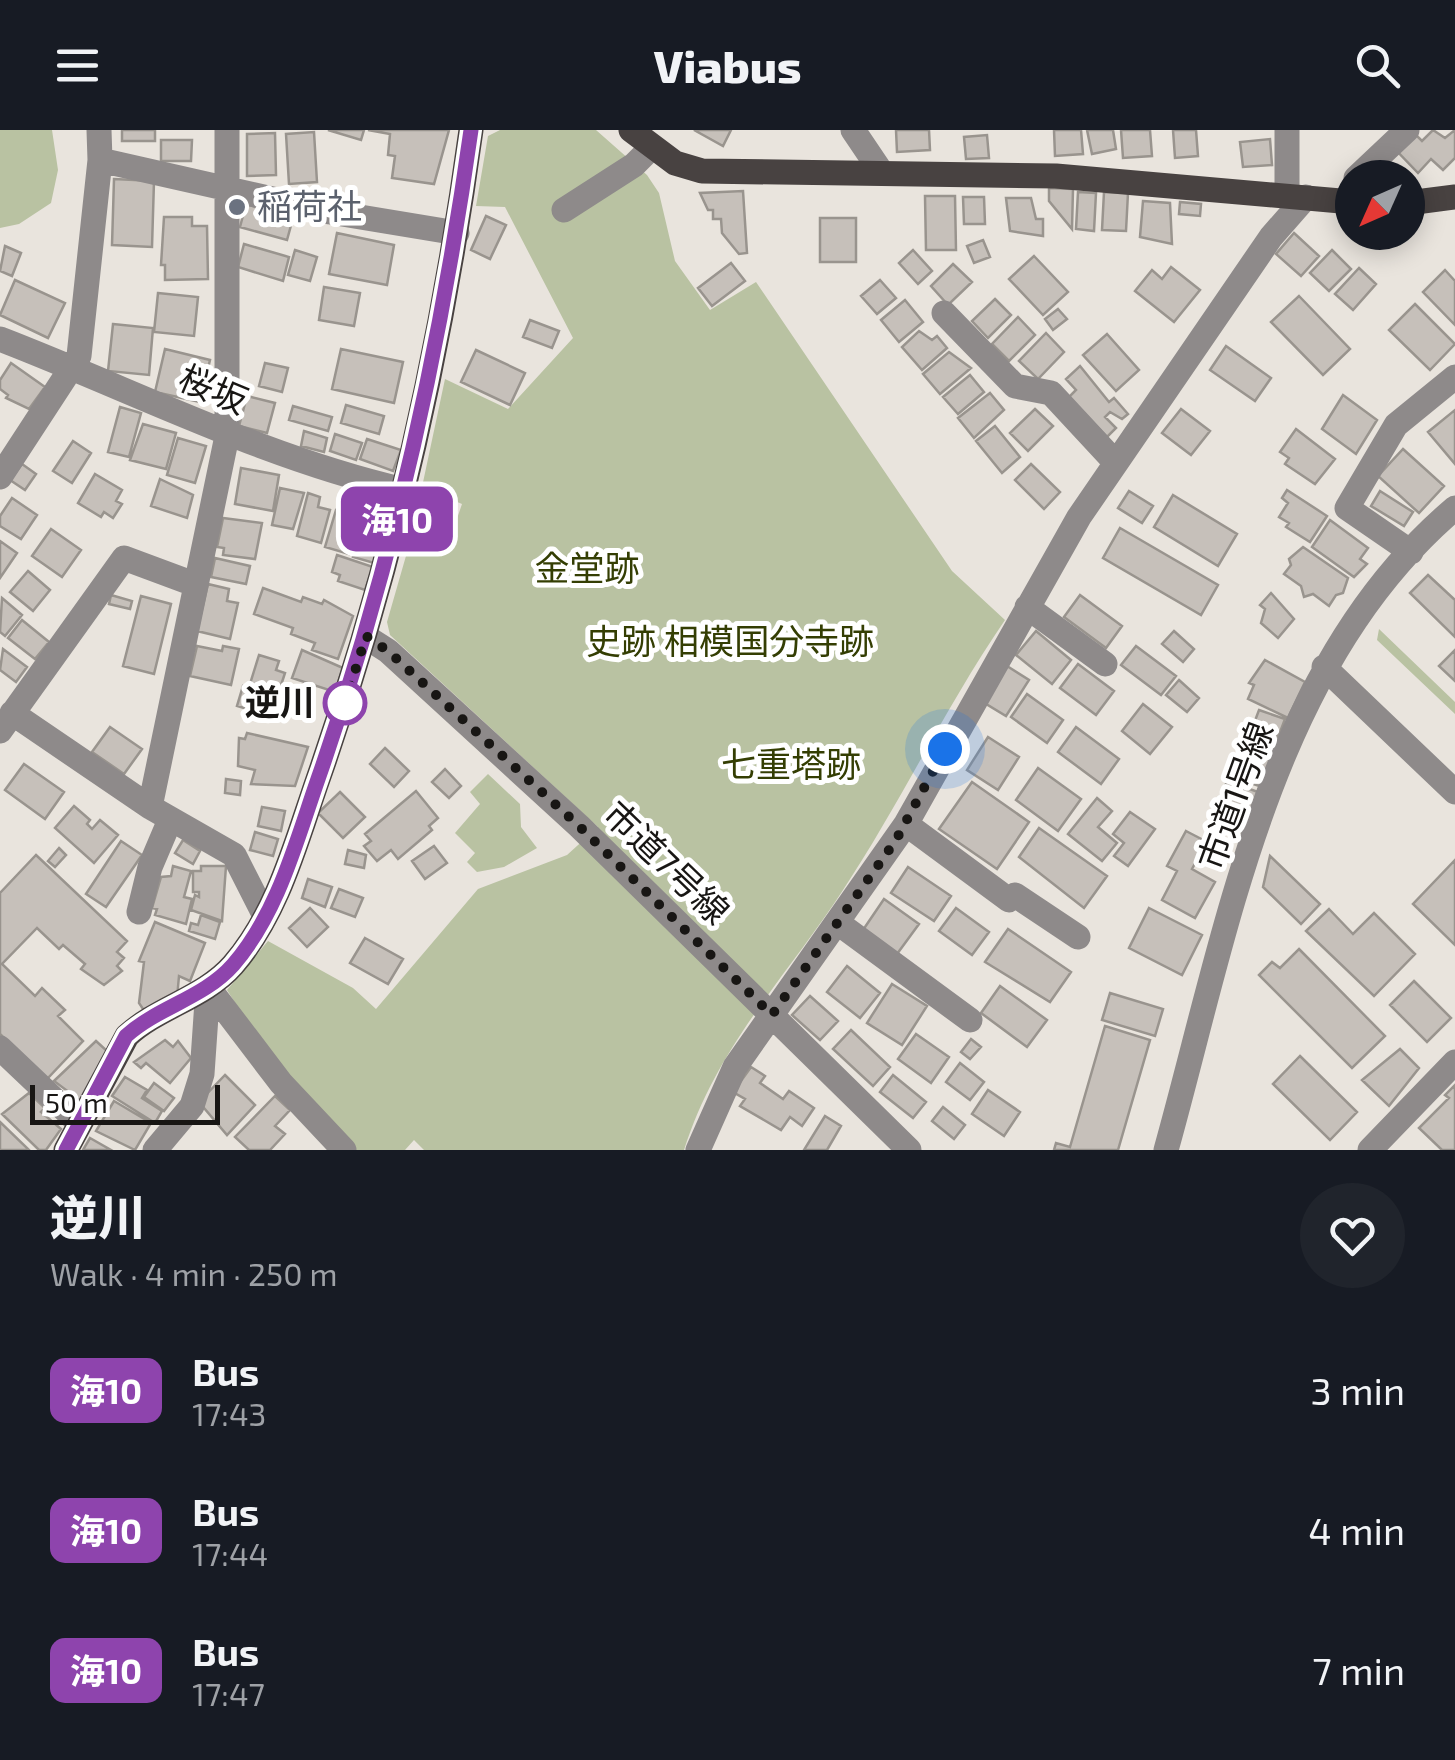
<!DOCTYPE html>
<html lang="en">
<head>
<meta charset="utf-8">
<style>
  body { margin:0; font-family:"Exo 2","Noto Sans JP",sans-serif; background:#20242c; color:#f1f3f6; height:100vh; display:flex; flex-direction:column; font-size:38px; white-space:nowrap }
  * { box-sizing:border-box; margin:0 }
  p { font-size:32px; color:#9ea1a6 }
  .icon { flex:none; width:55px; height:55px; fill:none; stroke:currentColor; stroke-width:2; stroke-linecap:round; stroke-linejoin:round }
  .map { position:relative; height:1020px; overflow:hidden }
  .details { display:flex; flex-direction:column; background:#171b24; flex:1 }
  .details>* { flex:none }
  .badge { padding:0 20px; border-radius:15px; font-size:35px; line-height:65px }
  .needle { width:65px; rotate:225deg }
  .tools { position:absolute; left:1335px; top:30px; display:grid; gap:20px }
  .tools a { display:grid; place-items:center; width:90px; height:90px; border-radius:50%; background:#171b24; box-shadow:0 5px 25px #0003; font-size:50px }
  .scale { position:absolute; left:30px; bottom:25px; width:190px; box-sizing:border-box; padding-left:10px; border:5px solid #181614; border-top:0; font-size:28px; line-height:35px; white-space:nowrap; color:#181614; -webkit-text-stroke:8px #fff; paint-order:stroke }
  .you { position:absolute; width:50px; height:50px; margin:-25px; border:8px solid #fff; border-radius:50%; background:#1a73e8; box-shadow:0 0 0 15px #1a73e833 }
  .map>.badge { position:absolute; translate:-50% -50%; box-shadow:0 0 0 5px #fff }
  .round { display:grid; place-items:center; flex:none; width:105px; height:105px; border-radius:52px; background:#20242c }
  .overview { display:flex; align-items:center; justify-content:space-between; height:170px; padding:0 50px }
  h1 { font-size:48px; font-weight:800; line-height:75px }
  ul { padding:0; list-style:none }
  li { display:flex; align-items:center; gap:30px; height:140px; padding:0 50px }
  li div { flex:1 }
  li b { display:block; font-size:38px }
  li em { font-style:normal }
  li .badge { min-width:110px; font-weight:700; text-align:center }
  header { display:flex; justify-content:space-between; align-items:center; height:130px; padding:0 50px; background:#171b24; font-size:45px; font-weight:800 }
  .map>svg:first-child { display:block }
</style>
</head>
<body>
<header><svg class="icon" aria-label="menu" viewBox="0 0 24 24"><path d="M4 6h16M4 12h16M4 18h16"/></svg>Viabus<svg class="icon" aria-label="search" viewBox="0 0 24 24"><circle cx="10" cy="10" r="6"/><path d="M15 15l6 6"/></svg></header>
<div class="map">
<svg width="1455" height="1020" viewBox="0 0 1455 1020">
  <rect width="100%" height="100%" fill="#e9e4dd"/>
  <path fill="#b9c2a2" d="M0,0H52L58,40L51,73L19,94L0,98Z
    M500,0H596L647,45L659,63L675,131L710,180L756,152L952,441L1005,490C946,576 901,672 843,760C785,849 717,916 684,1020H424L414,1010L405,1020H354L256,906L227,860L268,811L353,858L376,879L478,759L567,725L598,697L390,505L387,492L414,398L449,412L462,374L422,357L445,249L508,279L573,208L505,77L476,76L488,6Z
    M1379,499L1455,572V584L1377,510Z
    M488,644L520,674L521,697L537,718L504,737L477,742L467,732L475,723L455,703L480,674L470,662Z"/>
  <path fill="#c6c0ba" stroke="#99948e" stroke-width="2.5" d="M122,0H155V11H122Z
    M328,0H364L361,10Z
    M368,0H449L434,54L392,48L395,26L388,25L390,4Z
    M694,0H731L723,16Z
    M896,0H929L930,20L897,22Z
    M1054,0H1081L1083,24L1055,26Z
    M1087,0H1113L1116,19L1092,24Z
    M1121,0H1150L1152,26L1123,28Z
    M1173,0H1196L1198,26L1175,28Z
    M1433,0L1445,8L1455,0V28L1443,40L1431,29L1418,43L1394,18L1412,1L1422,11Z
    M314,2L317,52L289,54L286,4Z
    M275,3L276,45L247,46V4Z
    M987,5L989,28L966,29L964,7Z
    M1270,9L1272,35L1243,37L1240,12Z
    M161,10H192L191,31H161Z
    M114,49L154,51L152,117L112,115Z
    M1049,58L1073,59L1072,99L1049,71Z
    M743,61L747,123L739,124L722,103L721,89H713V80H708L700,63Z
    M1078,62L1096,63L1094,101L1076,99Z
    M1104,62L1128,63L1126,101L1102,100Z
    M925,66H955L956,120H926Z
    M963,67H984L985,94H964Z
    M1006,68H1031L1036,89H1043V106L1010,101Z
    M1143,71L1170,73L1172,114L1140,107Z
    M1180,72L1201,74L1200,86L1179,84Z
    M246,74L293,88L287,110L240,97Z
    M486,86L506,95L490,129L471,120Z
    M164,87H192V96H207L208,149L165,150V135H161Z
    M820,88H856V132H820Z
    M337,103L394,115L387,155L329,144Z
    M1294,103L1319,126L1301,146L1276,124Z
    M983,110L990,127L974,133L967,116Z
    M244,114L289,127L283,151L238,137Z
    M5,116L21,123L12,146L0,141Z
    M295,120L317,127L310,151L288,145Z
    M913,120L932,141L918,154L899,133Z
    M1332,120L1351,139L1329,161L1310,143Z
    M1034,126L1068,162L1043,185L1009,149Z
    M731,133L745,151L712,176L698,158Z
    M953,134L972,152L948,175L931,156Z
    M1171,137L1200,160L1174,192L1135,161L1152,140L1162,149Z
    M1359,138L1376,154L1353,180L1335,164Z
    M1445,140L1455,151V195L1423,162Z
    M15,150L65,173L48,208L0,185Z
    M880,150L896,168L877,184L861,166Z
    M324,157L360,163L354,196L319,190Z
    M158,163L198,167L194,206L154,202Z
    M1299,166L1350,219L1323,245L1271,192Z
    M995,169L1011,185L988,208L972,191Z
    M905,170L923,192L899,212L881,190Z
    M1415,174L1455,214L1430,240L1389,200Z
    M1058,179L1067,189L1053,200L1045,189Z
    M1018,187L1035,205L1009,231L992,214Z
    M530,190L559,201L552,218L523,207Z
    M113,194L153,198L149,245L108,241Z
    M919,201L932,210L937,206L947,218L922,240L902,217Z
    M1046,203L1064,222L1038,249L1019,231Z
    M1107,204L1139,240L1116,261L1083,225Z
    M1226,216L1271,248L1255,271L1210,240Z
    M165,219L210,230L200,272L155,262Z
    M341,219L403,232L394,273L332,259Z
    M476,220L525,243L510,275L461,252Z
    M949,222L971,238L940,264L923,244Z
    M11,233L45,257L29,279L6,268L8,265L0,259V250Z
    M265,233L288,238L282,262L259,256Z
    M1080,236L1109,272L1114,268L1128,284L1122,289L1110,282L1105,287L1116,298L1107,307L1069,267L1076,260L1066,249Z
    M970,245L984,262L958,284L943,267Z
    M990,263L1004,280L974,308L958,288Z
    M1343,265L1377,290L1356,324L1322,299Z
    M247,266L275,273L267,303L239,296Z
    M346,275L384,286L379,304L341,293Z
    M293,276L332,287L328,301L289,290Z
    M120,277L141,283L129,327L108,322Z
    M1035,279L1053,296L1028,321L1010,303Z
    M1181,279L1210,301L1191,325L1162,303Z
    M1455,280V334L1428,302Z
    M143,294L176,303L166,339L130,330Z
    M995,296L1020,327L1002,343L976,311Z
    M1296,299L1335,329L1315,354L1285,334L1289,328L1280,322Z
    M304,301L327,308L324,322L301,316Z
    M335,304L362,313L356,330L330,321Z
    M178,308L206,316L195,353L167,345Z
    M367,309L401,320L393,341L360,329Z
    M73,311L91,323L72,353L53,341Z
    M1403,319L1444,356L1419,383L1378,346Z
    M22,334L36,344L25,360L10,350Z
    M1031,334L1060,362L1044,379L1015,350Z
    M241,338L279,345L273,381L235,374Z
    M95,344L122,360L116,371L122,374L113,388L104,382L101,387L78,373Z
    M160,349L193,365L187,388L151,376Z
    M280,358L304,363L293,399L272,395Z
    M1287,360L1327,386L1310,412L1286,397L1289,393L1279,387L1288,373L1282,368Z
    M1129,361L1153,376L1142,393L1118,378Z
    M1380,361L1413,382L1404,396L1371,376Z
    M308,363L320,367L318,377L330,380L321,413L297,406Z
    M428,364L446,370L444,377L456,381L447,406L415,392Z
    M1173,365L1237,404L1218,436L1154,397Z
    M12,368L37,385L21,409L0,396V386Z
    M336,380L360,387L349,424L325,417Z
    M223,388L262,393L255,429L223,425L224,418L217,417Z
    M1330,390L1368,418L1360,429L1367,434L1354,447L1312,417Z
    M363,391L384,397L374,433L353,427Z
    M1120,398L1218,455L1201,485L1103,428Z
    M51,399L81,420L62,447L32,426Z
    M0,411L17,423L0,448Z
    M1303,417L1348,448L1343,463L1336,465L1329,476L1313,464L1304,467L1301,456L1284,444L1291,435L1289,429Z
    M337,425L373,437L365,460L338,451L340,445L332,442Z
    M215,428L250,436L246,454L211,447Z
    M28,441L50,460L33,481L10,462Z
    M1428,445L1455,470V507L1410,463Z
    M208,454L229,459L227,471L238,473L230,509L197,501Z
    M263,458L301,472L303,467L322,474L324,470L353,486L338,529L312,520L315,513L291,504L293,498L254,484Z
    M1271,463L1294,489L1278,508L1261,493L1265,479L1260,475Z
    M111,465L132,471L130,479L109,474Z
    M1080,465L1122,496L1106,518L1064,487Z
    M141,466L171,474L154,544L123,536Z
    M2,468L22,485L5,506L0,502Z
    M22,490L49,512L35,529L8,508Z
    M1036,501L1071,530L1052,554L1016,525Z
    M1174,501L1194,519L1183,532L1162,514Z
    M197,516L222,521L223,516L239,519L231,555L190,546Z
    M1136,516L1176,546L1161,565L1121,535Z
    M3,519L27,537L16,552L0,540Z
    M302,520L343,538L335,562L292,548Z
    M1455,520V551L1439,536Z
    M259,525L279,531L276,540L285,543L271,586L237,576L243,556L249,557Z
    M1265,530L1305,552L1288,588L1248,569L1254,555L1249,553Z
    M1078,534L1114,561L1096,585L1060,558Z
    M1007,536L1029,550L1006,586L983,572Z
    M1179,550L1199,568L1187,582L1166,565Z
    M1027,564L1063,590L1047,613L1011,587Z
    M1143,574L1172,597L1150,624L1122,601Z
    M1259,580L1285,589L1279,605L1253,596Z
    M110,597L142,619L124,644L92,622Z
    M1076,597L1119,629L1101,654L1058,622Z
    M1249,597L1282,608L1265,658L1232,647Z
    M247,603L308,617L295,656L251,654L255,640L238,636L239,608L245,609Z
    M988,607L1019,627L998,660L967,640Z
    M385,618L409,641L394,657L370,634Z
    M24,634L64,662L45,689L5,660Z
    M1038,638L1081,669L1058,701L1016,670Z
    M445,639L461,656L449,668L432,652Z
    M226,649L241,651L240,665L225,663Z
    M1227,651L1261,663L1246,704L1212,692Z
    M972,652L1029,692L997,739L939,699Z
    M416,661L438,688L429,696L432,700L398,729L391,720L377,731L364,716L371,711L365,704Z
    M340,662L365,687L343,708L318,683Z
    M1097,668L1112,681L1098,697L1117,713L1102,731L1068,704Z
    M74,676L90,690L87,694L92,699L100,690L118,705L94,733L55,698Z
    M262,677L285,681L281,701L258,696Z
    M1130,682L1155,699L1128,736L1114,726L1124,713L1113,704Z
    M1039,698L1107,746L1084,778L1019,727Z
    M1186,701L1207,712L1192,739L1215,752L1195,788L1162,770L1177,741L1167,736Z
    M255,702L278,709L273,726L250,720Z
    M183,710L200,721L193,734L175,723Z
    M121,711L142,725L106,777L86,764Z
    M434,716L447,733L425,749L412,731Z
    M59,718L66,725L55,737L48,731Z
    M348,720L366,725L364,738L345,734Z
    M36,725L127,811L117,822L124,828L117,836L122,841L104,855L81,839L85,834L63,815L59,819L37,798L2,834L35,866L42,858L65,880L58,886L83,911L47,949L0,904V763Z
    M1270,726L1320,774L1301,794L1263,757Z
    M1455,730V815L1413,774Z
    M173,736L191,741L184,767L192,769L186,794L155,785L157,779L152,778L161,747L171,746Z
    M201,736H226L222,791L191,780L195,765L199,767V762H193V741H201Z
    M908,737L951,766L934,791L891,763Z
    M308,749L332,757L325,777L302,768Z
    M339,759L363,768L355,787L331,778Z
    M884,769L919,794L897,824L863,800Z
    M310,778L328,797L307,817L289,798Z
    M956,778L989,802L972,825L939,801Z
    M1149,778L1202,805L1182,845L1129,818Z
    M1329,779L1353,804L1374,783L1415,824L1374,866L1306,801Z
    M201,785L220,792L215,809L189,801L191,793L198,795Z
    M155,792L205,813L190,851L179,846L177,868L145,882L139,873L144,832L139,831Z
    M1008,799L1071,842L1050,872L985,832Z
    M365,808L403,829L388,854L350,833Z
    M1299,819L1385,906L1352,938L1259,845L1272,832L1280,838Z
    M847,836L880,863L860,888L827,862Z
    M1414,851L1451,888L1427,912L1390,875Z
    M892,854L927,876L902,915L867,893Z
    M1000,856L1047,890L1027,917L981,883Z
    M1110,863L1163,879L1155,906L1102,890Z
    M810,866L838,891L820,910L792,885Z
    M1105,896L1150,910L1118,1020H1054L1056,1013L1070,1017Z
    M851,900L890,937L873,956L833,919Z
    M916,904L949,927L931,953L898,929Z
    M971,909L981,917L970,929L961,922Z
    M165,910L173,917L178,911L191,928L170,953L146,933L141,938L134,932Z
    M96,911L107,921L82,972L54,951Z
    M1400,919L1419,938L1389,976L1362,950Z
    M1300,926L1357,982L1330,1010L1273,954Z
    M960,933L984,952L970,970L946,952Z
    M751,937L765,946L760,953L783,969L789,961L814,978L802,996L790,987L781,1000L740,976L745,969L733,962Z
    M225,945L255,975L227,1005L199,972Z
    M893,945L926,972L913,988L880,962Z
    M125,947L147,960L142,968L162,981L155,993L112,966Z
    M154,953L174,968L164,981L144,967Z
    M1455,955V1020H1442L1419,998L1449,968L1445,965Z
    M988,960L1020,982L1004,1006L972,984Z
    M29,963L45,978L41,982L61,999L46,1020H39L2,984Z
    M275,966L290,980L275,996L285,1004L270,1020H249L235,1007Z
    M114,971L151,993L135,1020L96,1001Z
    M943,977L965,995L954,1009L932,991Z
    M825,986L841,996L827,1020H804Z
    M0,992L29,1020H0Z
    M90,1008L111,1020H83Z"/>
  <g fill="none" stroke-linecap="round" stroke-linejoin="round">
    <path stroke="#8e8a8a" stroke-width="25" d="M853,0L882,43
      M1287,0V67
      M100,30L330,82L457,103
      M1356,48L1407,0
      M564,80L634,35L652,17
      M944,183L1015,256L1051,263L1115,332
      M0,209C135,261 262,327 404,360
      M0,347L79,226L100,30L99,0
      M1411,422L1347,378L1396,295L1455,247
      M1027,477L1105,534
      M366,507L388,521L579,696L909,1020
      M1324,537L1455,662
      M12,583L150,677L234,725L265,786
      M0,601L124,428L194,454
      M150,677L227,306V0
      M906,694L1009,770L1015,765L1078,807
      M139,782L150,737L170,690
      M838,793L970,890
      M208,857L281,953L344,1020
      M0,918L79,993
      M155,1020L192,976L202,944L208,857
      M698,1020L735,937L906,694L1079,387L1271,107L1306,67
      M1166,1020C1228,798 1270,535 1455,378
      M1370,1020L1455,932"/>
    <path stroke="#484241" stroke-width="25" d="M631,0L675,33L702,41L1056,46L1352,72
      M1408,73L1455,67
      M66,1020L127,906C158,877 204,868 233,835C278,783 296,712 318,649C392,438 441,221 471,0"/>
  </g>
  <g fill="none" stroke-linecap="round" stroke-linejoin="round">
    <defs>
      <path id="line" d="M66,1020L126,906C158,877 204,868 233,835C278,783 296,712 318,649C392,438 440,221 471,0"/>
    </defs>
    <use href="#line" stroke="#fff" stroke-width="22"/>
    <use href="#line" stroke="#8e44ad" stroke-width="15"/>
    <path stroke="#181614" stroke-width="10" stroke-dasharray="0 18" d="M345,573L366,506L388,521L579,696L772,885L896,710L945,619"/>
  </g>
  <circle fill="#6b7280" stroke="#fff" stroke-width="4" cx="237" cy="77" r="10"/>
  <circle fill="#fff" stroke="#8e44ad" stroke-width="5" cx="345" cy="573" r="20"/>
  <g text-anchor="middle" stroke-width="10" stroke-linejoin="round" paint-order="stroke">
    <g font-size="35" fill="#5b616d" stroke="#fff" text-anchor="start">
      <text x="257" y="89">稲荷社</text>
    </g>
    <g font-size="35" fill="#181614" stroke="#fff">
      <text transform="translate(213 260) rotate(23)" y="12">桜坂</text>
      <text transform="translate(1236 666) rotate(-70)" y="12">市道1号線</text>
      <text transform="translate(666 733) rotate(44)" y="12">市道7号線</text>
    </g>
    <g font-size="35" fill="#343e03" stroke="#fff">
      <text x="587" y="451">金堂跡</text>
      <text x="730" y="524">史跡 相模国分寺跡</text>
      <text x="791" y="647">七重塔跡</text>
    </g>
    <g font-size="35" font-weight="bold" fill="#181614" stroke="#fff" text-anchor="end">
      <text x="315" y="585">逆川</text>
    </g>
  </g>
</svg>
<div class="tools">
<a><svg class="needle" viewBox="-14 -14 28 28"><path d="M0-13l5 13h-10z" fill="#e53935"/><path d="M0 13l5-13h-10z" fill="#9ea1a6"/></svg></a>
</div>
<div class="scale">50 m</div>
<div class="you" style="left:945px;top:619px"></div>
<b class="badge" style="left:397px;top:389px;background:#8e44ad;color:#fff">海10</b>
</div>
<section class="details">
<div class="overview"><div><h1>逆川</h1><p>Walk · 4 min · 250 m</p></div><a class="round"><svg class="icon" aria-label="heart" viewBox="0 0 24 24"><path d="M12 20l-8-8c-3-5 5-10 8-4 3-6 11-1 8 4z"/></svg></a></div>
<ul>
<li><span class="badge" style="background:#8e44ad;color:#fff">海10</span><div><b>Bus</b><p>17:43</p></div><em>3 min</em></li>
<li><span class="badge" style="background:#8e44ad;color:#fff">海10</span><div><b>Bus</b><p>17:44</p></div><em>4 min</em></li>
<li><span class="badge" style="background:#8e44ad;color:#fff">海10</span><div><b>Bus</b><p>17:47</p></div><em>7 min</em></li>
</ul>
</section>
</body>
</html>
